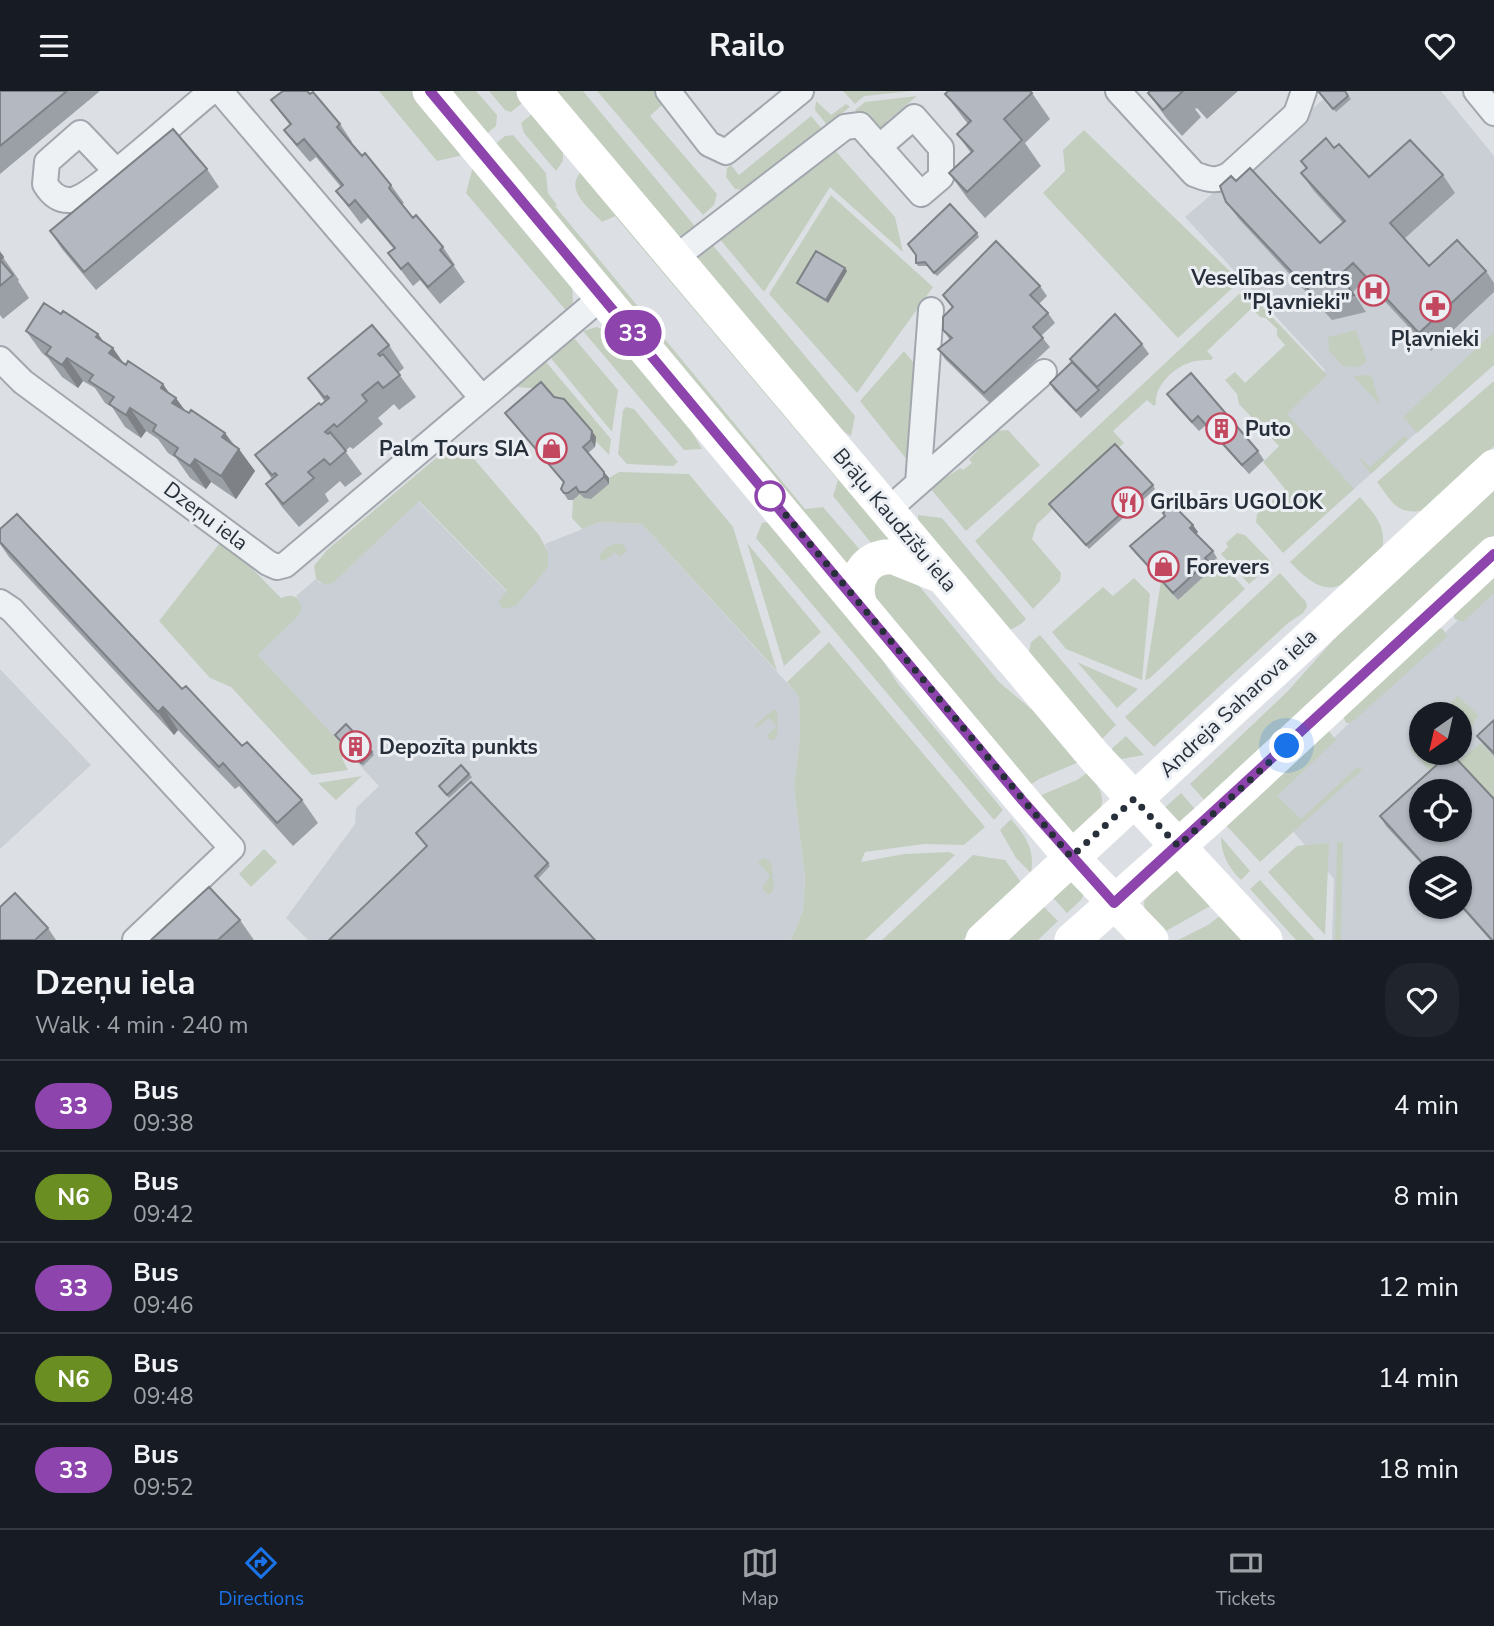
<!DOCTYPE html>
<html lang="en">
<head>
<meta charset="utf-8">
<style>
  body { margin:0; font-family:"Nunito Sans",sans-serif; background:#20242c; color:#f1f3f6; height:100vh; display:flex; flex-direction:column; font-size:26px; white-space:nowrap }
  * { box-sizing:border-box; margin:0 }
  p { font-size:23px; color:#9ea1a6 }
  .icon { flex:none; width:38px; height:38px; fill:none; stroke:currentColor; stroke-width:2; stroke-linecap:round; stroke-linejoin:round }
  .map { position:relative; height:849px; overflow:hidden }
  .sheet { display:flex; flex-direction:column; background:#171b24; flex:1 }
  .sheet>* { flex:none }
  .badge { padding:0 14px; border-radius:23px; font-size:24px; line-height:46px }
  .needle { width:46px; rotate:214deg }
  .tools { position:absolute; left:1409px; top:611px; display:grid; gap:14px }
  .tools a { display:grid; place-items:center; width:63px; height:63px; border-radius:50%; background:#171b24; box-shadow:0 2px 5px #0004; font-size:35px }
  .you { position:absolute; width:35px; height:35px; margin:-18px; border:5px solid #fff; border-radius:50%; background:#1a73e8; box-shadow:0 0 0 10px #1a73e833 }
  .map>.badge { position:absolute; translate:-50% -50%; box-shadow:0 0 0 4px #fff }
  .round { display:grid; place-items:center; flex:none; width:74px; height:74px; border-radius:28px; background:#20242c }
  .head { display:flex; align-items:center; justify-content:space-between; height:119px; padding:0 35px }
  h1 { font-size:33px; font-weight:700; line-height:52px }
  ul { padding:0; list-style:none }
  li { display:flex; align-items:center; gap:21px; height:91px; padding:0 35px; border-top:2px solid #363941 }
  li div { flex:1 }
  li b { display:block; font-size:26px }
  li em { font-style:normal }
  li .badge { min-width:77px; font-weight:700; text-align:center }
  header { display:flex; justify-content:space-between; align-items:center; height:91px; padding:0 35px; background:#171b24; font-size:32px; font-weight:700 }
  .tabs { display:flex; justify-content:space-around; align-items:center; height:98px; border-top:2px solid #363941; background:#171b24; font-size:19px; color:#9ea1a6 }
  .tabs a { display:grid; justify-items:center; gap:4px }
  .tabs .on { color:#1a73e8 }
  .map>svg:first-child { display:block }
</style>
</head>
<body>
<header><svg class="icon" aria-label="menu" viewBox="0 0 24 24"><path d="M4 6h16M4 12h16M4 18h16"/></svg>Railo<svg class="icon" aria-label="heart" viewBox="0 0 24 24"><path d="M12 20l-8-8c-3-5 5-10 8-4 3-6 11-1 8 4z"/></svg></header>
<div class="map">
<svg width="1494" height="849" viewBox="0 0 1494 849">
  <rect width="100%" height="100%" fill="#dce0e5"/>
  <path fill="#cacfd6" fill-rule="evenodd" d="M1333,0H1441L1494,65V272L1353,399L1279,322L1325,279L1185,126Z
    M418,410L507,501L548,461L545,453L600,431L642,433L799,605L800,645L794,695L805,788L803,819L791,849H308L286,827L355,733L356,717L379,695L258,564L298,524L299,510L296,505L316,488L320,492H333Z
    M1494,495V849H1332L1334,788L1267,710ZM1421,623H1460V662H1421ZM1421,700H1460V738H1421ZM1421,777H1460V816H1421Z
    M0,578L91,674L0,758Z"/>
  <path fill="#c3cebe" d="M379,0H414L465,61L459,65L437,70Z
    M454,0H476L497,24L496,35L484,45L454,3Z
    M489,0H518L525,10L511,21L505,19Z
    M556,0H583L698,139L688,147L672,146Z
    M597,0H657L662,14L650,25L717,103L714,114L703,124Z
    M843,0H912L864,5L855,13Z
    M917,5L887,30L889,35L875,42L855,19L865,11Z
    M816,10L831,24L846,13L850,16L827,34L815,19Z
    M534,21L563,54V70L556,80L524,42L521,32Z
    M811,25L822,38L744,99L735,98L726,86L727,77L731,74L739,84Z
    M1084,39L1240,190L1178,247L1043,102L1065,80L1063,59Z
    M513,44L546,82L548,102L557,114L555,115L805,418L823,416L861,460L844,474L493,55L505,45Z
    M831,55L895,126L903,161L830,96L764,201L718,146Z
    M474,72L572,193L573,210L569,223L466,102Z
    M581,81L902,457L872,453L833,405L838,389L615,125L602,131C589,117 564,99 581,81Z
    M831,104L933,196L857,302L769,203Z
    M711,152L855,325L851,345L834,334L698,178V166Z
    M1239,203L1255,208L1327,284L1287,323L1354,398L1283,462L1256,431L1257,423L1285,398L1263,371L1279,355L1239,313L1237,303L1225,289L1235,281L1245,292L1285,254L1277,245V238L1266,227L1260,226L1252,217L1207,260L1213,267L1211,269C1204,269 1196,269 1189,272C1173,277 1154,296 1156,313L1154,315L1147,309L1113,340L1124,352L1052,416L1053,418L1037,433L1032,448L1061,482L1060,490L1033,518L975,450Z
    M597,236L611,242L669,302L702,358L684,359L583,240Z
    M1356,239L1367,271L1359,276L1343,275L1329,260L1328,246Z
    M1494,241V274L1417,342L1403,326Z
    M574,247L618,299L612,341L550,266Z
    M904,260L917,276L912,375L860,310Z
    M546,271L611,348L609,364L546,298L516,296Z
    M1371,284L1380,314L1353,285Z
    M1494,290V355L1426,419C1397,425 1393,412 1377,391Z
    M626,316L634,318L678,371L673,375L627,373L618,363L623,319Z
    M1008,339L1040,374L966,440L930,397C940,388 950,385 960,377L963,379L972,372L969,368L977,360L991,340Z
    M1405,344L1408,348L1371,383L1360,369L1361,368L1370,376Z
    M455,355L469,362L539,444L548,461V476L516,515L503,518L500,515L499,510L507,500L419,410L333,492L325,494L316,488L314,475L327,459L448,357Z
    M619,381L689,383L733,436L777,580L642,433L600,431L582,438L572,427L573,409L580,403L609,393V387Z
    M1494,395V444L1206,711L1190,693L1288,600L1352,528Z
    M1360,406C1375,424 1387,435 1382,459C1344,493 1333,517 1290,471Z
    M918,424L942,427L1026,528L1021,533L1010,539L918,429Z
    M767,431L856,527L898,593L1003,719L994,729L756,447L762,432Z
    M1237,442L1245,444L1273,473L1249,493L1221,463L1228,456L1226,452Z
    M223,448L281,507C294,502 298,505 302,517L298,525L258,564L346,658L342,667L348,679L312,684L231,596L210,587L159,530Z
    M747,452L821,541L784,575Z
    M615,453H622L627,459L620,466L615,461L604,470L600,469V463L607,456Z
    M1217,467L1245,498L1149,588L1145,589L1161,490L1178,509Z
    M896,481L915,490L999,591L1043,628L1079,671L1039,688L1030,694L870,502L873,486Z
    M1280,482L1306,511L1307,516L1303,522L1288,532L1154,656L1125,626Z
    M1494,482V502L1463,531L1455,528L1452,521Z
    M1134,487L1150,503L1142,589L1066,558L1052,541L1103,496L1113,505Z
    M1438,537L1443,538L1447,546L1351,632H1346L1343,625Z
    M1040,544L1116,634L1098,652L1028,566L1031,551Z
    M829,551L985,736L964,754L924,753L865,761L861,771L904,763L949,761L955,764L865,849H791L803,819L805,788L794,695L800,645L799,606L787,591Z
    M1077,571L1138,598L1117,617Z
    M1458,605L1478,624L1469,641L1460,651V623H1438Z
    M774,618L778,623L777,645L774,649H770L766,645L777,635L769,627L757,637L755,634Z
    M1421,638V662H1452L1434,685L1411,659L1412,646Z
    M1329,640L1336,649L1277,705L1301,728L1356,677L1363,678L1260,771L1225,733L1319,643Z
    M1126,645L1144,664L1122,668L1108,661Z
    M1481,652L1494,665V710L1457,671Z
    M1087,682C1116,712 1099,723 1074,745L1039,705L1077,689Z
    M362,685L336,709L318,692Z
    M1181,702L1196,719L1177,737L1161,720Z
    M1011,728C1026,746 1035,758 1031,782L1016,767L1000,739Z
    M1221,746L1250,780L1241,789C1229,777 1221,764 1221,746Z
    M1337,751H1343L1341,849H1335Z
    M1329,752L1325,844L1268,781L1297,755Z
    M264,758L277,771L251,796L239,783Z
    M973,764L1005,769L1023,794L963,849H882Z
    M764,767L771,771L774,796L772,802L768,804L762,797L770,785L758,771Z
    M1175,776L1212,814L1159,844L1145,822L1144,810Z
    M1072,786L1084,802L1082,808L1067,822L1052,806Z
    M1260,789L1315,849H1296L1250,798Z
    M1042,814L1058,830L1038,849H1004Z
    M1221,824L1244,849H1178L1208,834Z"/>
  <g fill="none" stroke-linecap="round" stroke-linejoin="round">
    <defs>
      <path id="street" d="M220,0L482,307
        M668,0L709,53L726,61L801,0
        M1118,0L1194,83C1209,89 1217,91 1230,83L1296,23L1304,0
        M1476,0L1494,22
        M116,80L80,42L47,71L45,93C51,103 59,110 71,109C92,108 188,18 212,0
        M675,167L845,36L860,34L921,103L941,86V57L914,26L879,56
        M0,268L23,291L268,472L277,476L285,474L603,205
        M918,392L931,219
        M888,419L1044,281
        M0,511L12,519L232,757L135,849"/>
    </defs>
    <use href="#street" stroke="#a2a7ae" stroke-width="28"/>
    <use href="#street" stroke="#eef1f4" stroke-width="24"/>
    <path stroke="#fff" stroke-width="35" d="M430,0L1022,709L1071,766L1151,849
      M534,0L1095,666L1265,849
      M860,514C851,490 865,463 894,466L939,484
      M983,849L1494,376
      M1072,849L1211,726L1494,463"/>
  </g>
  <path fill="#9b9fa6" fill-rule="evenodd" d="M0,0H100L0,83Z
    M1150,0H1238L1207,28L1197,17L1195,18L1201,26L1182,45L1167,28L1148,2Z
    M1318,0L1348,5L1351,8L1336,21Z
    M1032,2L1050,28L1025,52L1041,75L985,127L968,108L949,82L971,62L957,43L968,33L945,3Z
    M271,9L340,33L352,51L350,52L362,65L391,94L404,112L402,113L413,127L443,156L455,174L454,175L465,191L440,213L420,189L413,195L388,162L394,158L368,127L361,133L336,100L341,96L316,66L310,71L297,56L284,39L290,34Z
    M1334,57L1369,86L1443,84L1455,102L1404,148L1429,175L1486,180L1494,192V201L1431,260L1365,189L1353,201L1366,221L1332,229L1239,128L1226,111L1320,152L1343,132L1314,100L1301,82L1306,78L1301,70Z
    M207,78L219,96L96,199L62,158L50,140Z
    M977,142L979,146L937,185L927,175H918L916,172Z
    M0,162L19,189L18,190L29,207L3,228L0,224Z
    M845,177L847,180L828,212L800,195L797,192Z
    M1040,195L1047,205L1039,213L1048,222L1055,232L1041,245L1050,256L990,312L945,268L938,258L950,249L943,239L953,217L943,204Z
    M61,223L98,243L104,251L122,271L169,302L185,320L225,342L255,380L236,408L211,391L206,398L190,387L176,367L168,362L158,348L146,340L141,347L125,336L112,316L105,312L95,297L83,290L78,297L62,286L48,267L42,262L26,240Z
    M1142,253L1149,263L1081,327L1054,299L1050,292L1072,271Z
    M389,254L404,277L398,282L416,306L399,319L394,313L378,327L383,333L353,358L350,356L345,360L362,383L345,396L340,390L325,403L329,410L299,436L282,416L266,393L272,388L255,364L325,311L308,287Z
    M1167,303L1258,360L1264,369L1249,383L1205,335L1199,340L1174,313Z
    M554,306L596,346L595,356L588,362L609,387V393L591,408L584,407L580,403L573,409H568L561,398L564,391L505,322Z
    M1153,394L1155,398L1089,458L1052,416Z
    M1163,422L1198,441L1196,443L1213,460L1217,467L1210,473L1213,477L1178,509L1135,462L1130,455L1165,425Z
    M0,451L182,598L302,709L318,732L293,755L239,695L235,698L178,639L174,644L9,466L0,453Z
    M1494,629V665L1484,654L1477,645Z
    M335,644L372,661L374,664L363,675Z
    M1450,662H1451L1494,708V849H1490L1460,815V777H1425L1386,735L1380,725ZM1421,700H1460V738H1421Z
    M469,683L472,686L449,707L439,695Z
    M548,772L550,775L538,788L329,849Z
    M240,829L254,849H151Z
    M48,837L56,849H0Z"/>
  <path fill="#7e8287" d="M845,177L847,180L828,212L826,209Z
    M98,243L110,261L113,257L129,280L125,285L96,246Z
    M67,267L83,290L78,297L62,274Z
    M163,293L174,309L176,307L192,329L188,334L161,297Z
    M130,317L146,340L141,347L126,324Z
    M592,340L596,346L595,356L591,349Z
    M225,342L237,360L239,358L255,380L236,408L221,385L222,346Z
    M195,368L211,391L206,398L190,375Z
    M604,381L609,387V393L604,386Z
    M1193,434L1198,441L1195,444L1190,437Z
    M163,616L178,639L174,644L158,621Z"/>
  <path fill="#b4b9c1" stroke="#7e8287" stroke-width="2" fill-rule="evenodd" d="M0,0H67L0,55Z
    M283,0H307L310,3L313,1L340,33L337,36L362,65L365,62L391,94L389,97L413,127L416,124L443,156L440,159L453,174L428,196L408,172L401,178L388,162L395,157L355,109L349,115L336,100L343,94L304,48L297,54L284,39L291,33L271,9Z
    M948,0H1030L1032,2L1004,28L1022,49L967,101L949,82L973,60L957,43L971,30L945,3Z
    M1150,0H1183L1163,19L1148,2Z
    M1318,0H1345L1348,5L1333,18Z
    M173,38L207,78L84,181L50,140Z
    M1326,47L1334,57L1339,53L1369,86L1410,49L1443,84L1390,132L1429,175L1457,149L1486,180L1419,242L1353,172L1340,184L1354,204L1320,211L1226,111L1220,95L1231,85L1236,90L1250,77L1320,152L1345,130L1301,82L1307,77L1301,70Z
    M950,113L977,142L934,182L925,171L916,172V164L908,153Z
    M996,150L1040,195L1030,204L1048,222L1033,236L1043,247L984,302L938,258L952,247L943,239V226L953,216L943,204Z
    M816,160L845,177L826,209L797,192Z
    M0,162L3,166L0,169L13,184L0,195Z
    M44,212L61,223L63,220L98,243L96,246L113,257L109,262L126,274L128,270L163,293L161,297L176,307L172,312L189,322L191,319L225,342L222,346L239,358L221,385L195,368L190,375L174,364L178,357L153,340L156,334L130,317L126,324L109,313L114,306L89,290L93,284L67,267L62,274L46,263L51,256L26,240Z
    M1115,223L1142,253L1097,296L1070,268Z
    M372,234L389,254L378,263L380,265L383,263L400,284L383,297L378,291L362,304L367,310L337,336L334,333L325,341L328,343L330,341L346,360L330,374L324,368L308,381L314,387L283,413L266,393L277,384L275,382L272,384L255,364L319,312L321,314L329,307L327,305L325,307L308,287Z
    M1072,271L1099,299L1076,320L1050,292Z
    M1191,282L1258,360L1242,374L1198,325L1192,331L1167,303Z
    M541,291L554,306L564,308L592,340L591,349L583,356L604,381V386L586,401H579L576,396L568,402H564L561,398L564,391L505,322Z
    M1115,353L1153,394L1086,454L1049,413Z
    M1172,413L1193,434L1190,437L1213,460L1205,467L1208,470L1173,502L1130,455L1165,425L1163,422Z
    M17,423L182,598L186,595L242,655L247,651L302,709L277,732L223,672L219,676L163,616L158,621L0,451V438Z
    M1494,629V662L1477,645Z
    M346,633L372,661L361,672L335,644Z
    M1450,662H1451L1494,708V849H1492L1460,813V777H1427L1380,725ZM1421,700H1460V738H1421Z
    M461,674L469,683L447,704L439,695Z
    M471,691L548,772L535,785L595,849H329L427,755L416,742Z
    M209,796L240,829L218,849H151Z
    M15,802L48,837L35,849H0V816Z"/>
  <g fill="none" stroke-linecap="round" stroke-linejoin="round">
    <defs>
      <path id="line" d="M430,0L1022,709L1114,812L1494,463"/>
    </defs>
    <use href="#line" stroke="#fff" stroke-width="16"/>
    <use href="#line" stroke="#8e44ad" stroke-width="10"/>
    <path stroke="#272f3a" stroke-width="7" stroke-dasharray="0 12.6" d="M770,405L1071,766L1134,708L1178,755L1287,655"/>
  </g>
  <defs>
    <symbol id="hospital-ring" viewBox="-11 -11 22 22"><circle r="9.5" fill="#ebeff3" stroke="#c3485f" stroke-width="1.5"/><path d="M-5-5h3v3.5h4V-5h3V5h-3V1.5h-4V5h-3Z" fill="#c3485f"/></symbol>
    <symbol id="pharmacy-ring" viewBox="-11 -11 22 22"><circle r="9.5" fill="#ebeff3" stroke="#c3485f" stroke-width="1.5"/><path d="M-2-6h4v4h4v4h-4v4h-4v-4h-4v-4h4Z" fill="#c3485f"/></symbol>
    <symbol id="building-ring" viewBox="-11 -11 22 22"><circle r="9.5" fill="#ebeff3" stroke="#c3485f" stroke-width="1.5"/><path d="M-4-6H4V6H1V3H-1V6H-4ZM-2.5-4.3h1.7v1.8h-1.7ZM.8-4.3h1.7v1.8H.8ZM-2.5-1h1.7V.8h-1.7ZM.8-1h1.7V.8H.8Z" fill="#c3485f"/></symbol>
    <symbol id="shop-ring" viewBox="-11 -11 22 22"><circle r="9.5" fill="#ebeff3" stroke="#c3485f" stroke-width="1.5"/><path d="M-5-2.5h2.3a2.7 3.5 0 0 1 5.4 0H5L5.5 6h-11ZM-1.5-2.5h3a1.5 2.3 0 0 0-3 0Z" fill="#c3485f"/></symbol>
    <symbol id="restaurant-ring" viewBox="-11 -11 22 22"><circle r="9.5" fill="#ebeff3" stroke="#c3485f" stroke-width="1.5"/><path d="M-5-6h1v4h1v-4h1v4h1v-4h1v5L-1.5 .5V6h-2V.5L-5-1ZM5-6V6H3V1.5H1.5Q1.5-4 5-6Z" fill="#c3485f"/></symbol>
  </defs>
  <g fill-rule="evenodd">
    <use href="#hospital-ring" x="1356" y="182" width="35" height="35"/>
    <use href="#pharmacy-ring" x="1418" y="198" width="35" height="35"/>
    <use href="#building-ring" x="1204" y="320" width="35" height="35"/>
    <use href="#shop-ring" x="534" y="340" width="35" height="35"/>
    <use href="#restaurant-ring" x="1110" y="394" width="35" height="35"/>
    <use href="#shop-ring" x="1146" y="458" width="35" height="35"/>
    <use href="#building-ring" x="338" y="638" width="35" height="35"/>
  </g>
  <circle fill="#fff" stroke="#8e44ad" stroke-width="3.5" cx="770" cy="405" r="14"/>
  <g text-anchor="middle" stroke-width="6" stroke-linejoin="round" paint-order="stroke">
    <g font-size="21" font-weight="bold" fill="#272f3a" stroke="#ebeff3" text-anchor="start">
      <text x="1350" y="194" text-anchor="end">Veselības centrs<tspan x="1350" dy="24">"Pļavnieki"</tspan></text>
      <text x="1435" y="255" text-anchor="middle">Pļavnieki</text>
      <text x="1245" y="345">Puto</text>
      <text x="529" y="365" text-anchor="end">Palm Tours SIA</text>
      <text x="1150" y="418">Grilbārs UGOLOK</text>
      <text x="1186" y="483">Forevers</text>
      <text x="379" y="663">Depozīta punkts</text>
    </g>
    <g font-size="21" fill="#272f3a" stroke="#ebeff3">
      <text transform="translate(206 425) rotate(37)" y="7">Dzeņu iela</text>
      <text transform="translate(895 429) rotate(50)" y="7">Brāļu Kaudzīšu iela</text>
      <text transform="translate(1238 612) rotate(-43)" y="7">Andreja Saharova iela</text>
    </g>
  </g>
</svg>
<div class="tools">
<a><svg class="needle" viewBox="-14 -14 28 28"><path d="M0-13l5 13h-10z" fill="#e53935"/><path d="M0 13l5-13h-10z" fill="#9ea1a6"/></svg></a>
<a><svg class="icon" aria-label="locate" viewBox="0 0 24 24"><circle cx="12" cy="12" r="6"/><path d="M12 2v4M12 18v4M2 12h4M18 12h4"/></svg></a>
<a><svg class="icon" aria-label="layers" viewBox="0 0 24 24"><path d="M12 4l9 5-9 5-9-5zM3 14l9 5 9-5"/></svg></a>
</div>
<div class="you" style="left:1287px;top:655px"></div>
<b class="badge" style="left:633px;top:242px;background:#8e44ad;color:#fff">33</b>
</div>
<section class="sheet">
<div class="head"><div><h1>Dzeņu iela</h1><p>Walk · 4 min · 240 m</p></div><a class="round"><svg class="icon" aria-label="heart" viewBox="0 0 24 24"><path d="M12 20l-8-8c-3-5 5-10 8-4 3-6 11-1 8 4z"/></svg></a></div>
<ul>
<li><span class="badge" style="background:#8e44ad;color:#fff">33</span><div><b>Bus</b><p>09:38</p></div><em>4 min</em></li>
<li><span class="badge" style="background:#6b8e23;color:#fff">N6</span><div><b>Bus</b><p>09:42</p></div><em>8 min</em></li>
<li><span class="badge" style="background:#8e44ad;color:#fff">33</span><div><b>Bus</b><p>09:46</p></div><em>12 min</em></li>
<li><span class="badge" style="background:#6b8e23;color:#fff">N6</span><div><b>Bus</b><p>09:48</p></div><em>14 min</em></li>
<li><span class="badge" style="background:#8e44ad;color:#fff">33</span><div><b>Bus</b><p>09:52</p></div><em>18 min</em></li>
</ul>
</section>
<nav class="tabs">
<a class="on"><svg class="icon" aria-label="directions" viewBox="0 0 24 24"><path d="M12 3l9 9-9 9-9-9zM9 14v-3h6M13 9l2 2-2 2"/></svg>Directions</a>
<a><svg class="icon" aria-label="map" viewBox="0 0 24 24"><path d="M3 6l6-2 6 2 6-2v14l-6 2-6-2-6 2zM9 4v14M15 6v14"/></svg>Map</a>
<a><svg class="icon" aria-label="tickets" viewBox="0 0 24 24"><path d="M3 7h18v10H3zM15 7v10"/></svg>Tickets</a>
</nav>
</body>
</html>
